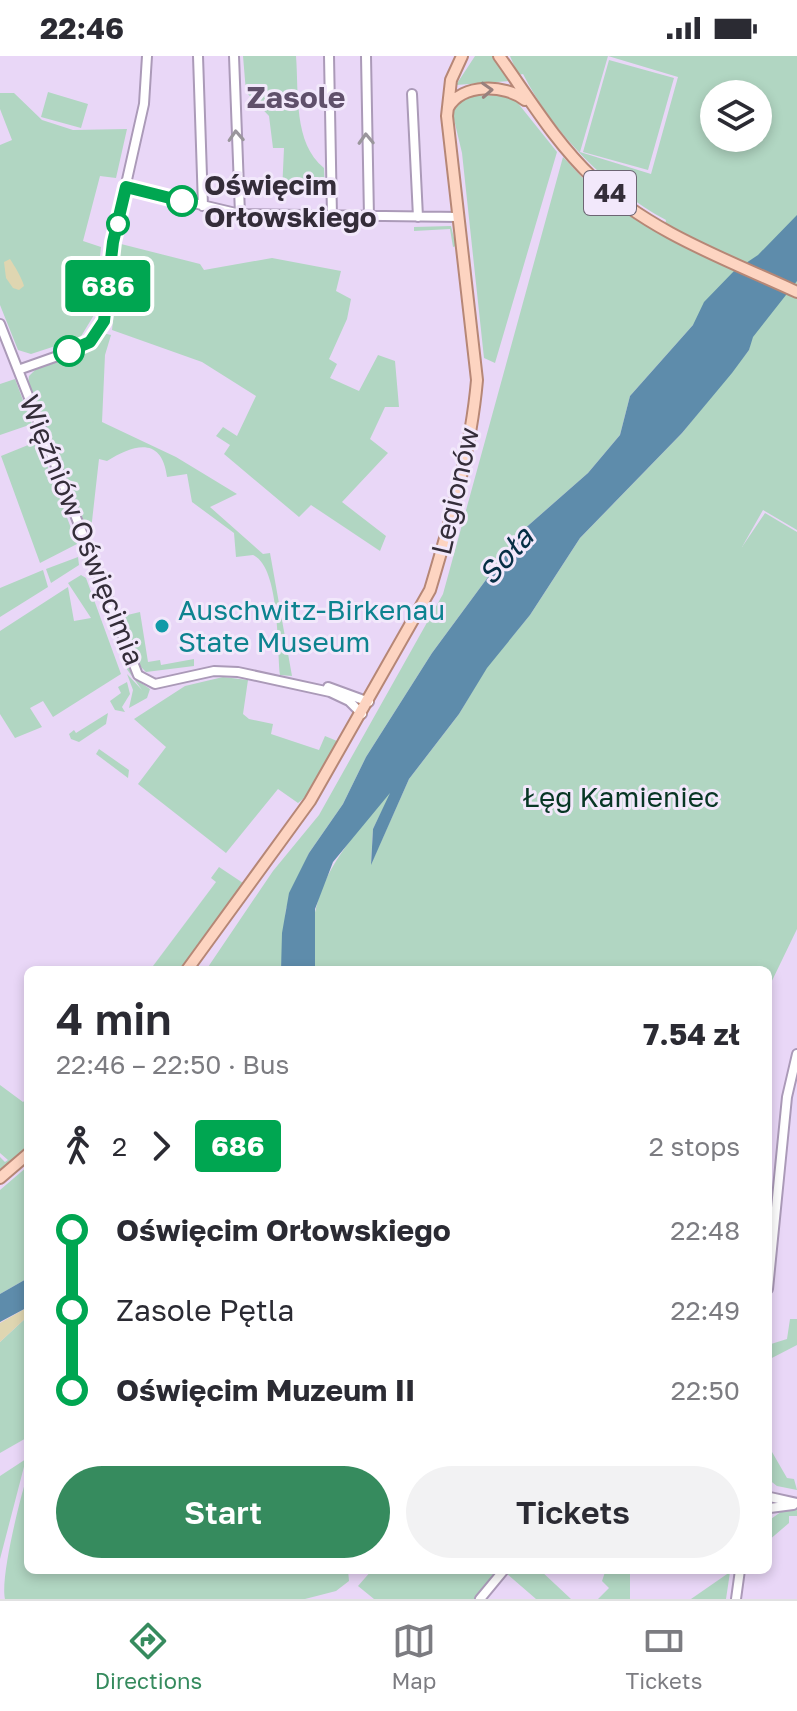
<!DOCTYPE html>
<html lang="en">
<head>
<meta charset="utf-8">
<style>
  body { margin:0; font-family:"Golos Text",sans-serif; background:#f2f2f3; color:#2b2b33; height:100vh; display:flex; flex-direction:column; font-size:30px; white-space:nowrap }
  * { box-sizing:border-box; margin:0 }
  p { font-size:26px; color:#7c7c81 }
  .icon { flex:none; width:44px; height:44px; fill:none; stroke:currentColor; stroke-width:2; stroke-linecap:round; stroke-linejoin:round }
  .map { position:relative; flex:1; overflow:hidden }
  .details { position:absolute; left:24px; top:910px; width:748px; height:608px; display:flex; flex-direction:column; background:#fff; border-radius:12px; box-shadow:0 4px 12px #0003 }
  .details>* { flex:none }
  .badge { padding:0 16px; border-radius:6px; font-size:28px; line-height:52px }
  .controls { position:absolute; left:700px; top:24px; display:grid; gap:16px }
  .controls a { display:grid; place-items:center; width:72px; height:72px; border-radius:50%; background:#fff; box-shadow:0 4px 12px #0003; font-size:40px }
  .map>.badge { position:absolute; translate:-50% -50%; box-shadow:0 0 0 4px #fff }
  .legs { display:flex; align-items:center; gap:12px; height:88px; padding:0 32px; font-size:26px }
  .legs p { margin-inline-start:auto }
  .overview { display:flex; align-items:center; justify-content:space-between; height:136px; padding:0 32px }
  h1 { font-size:44px; font-weight:600; line-height:60px }
  .button { display:flex; gap:16px; margin-top:auto; padding:16px 32px }
  .button a { flex:1; height:92px; border-radius:48px; background:#368b5e; color:#fff; font-size:32px; font-weight:600; line-height:92px; text-align:center }
  .button a+a { background:#f2f2f3; color:#2b2b33 }
  ul { padding:0 32px; list-style:none }
  li { display:flex; align-items:center; gap:28px; height:80px; font-size:30px }
  li i { display:grid; place-items:center; width:12px; height:100%; margin:0 10px; background:currentColor }
  li i::after { content:''; width:20px; height:20px; margin:-10px; border:6px solid; border-radius:50%; background:#fff }
  li p { margin-inline-start:auto }
  li:first-child i { background:linear-gradient(#0000 50%,currentColor 0) }
  li:last-child i { background:linear-gradient(currentColor 50%,#0000 0) }
  .status { display:flex; justify-content:space-between; align-items:center; height:56px; padding:0 40px; background:#fff; direction:ltr }
  .status svg { height:22px; fill:currentColor }
  .tabs { display:flex; justify-content:space-around; align-items:center; height:112px; border-top:2px solid #e1e1e2; background:#fff; font-size:22px; color:#7c7c81 }
  .tabs a { display:grid; justify-items:center; gap:4px }
  .tabs .current { color:#368b5e }
  .map>svg:first-child { display:block }
</style>
</head>
<body>
<div class="status"><b>22:46</b><svg viewBox="0 0 49 12"><path d="M0 12V9h3v3zM5 12V6h3v6zM10 12V3h3v9zM15 12V0h3v12zM26 1h20v11H26zM47 4h2v5h-2z"/></svg></div>
<div class="map">
<svg width="797" height="1543" viewBox="0 0 797 1543">
  <rect width="100%" height="100%" fill="#e9d7f7"/>
  <path fill="#b1d6c2" fill-rule="evenodd" d="M243,0H296C299,37 293,87 324,112L325,137L282,136L284,92H273L269,60L246,36Z
    M475,0H496L510,25L456,29Z
    M510,0H797V474L763,454L742,491L765,457L797,476V873L768,933V914H315C315,894 311,871 316,852C327,805 360,775 386,737H391L373,773L371,808L409,723L459,658L486,612L530,559L580,482L682,377L749,294L751,283L693,269L630,340L620,379L588,417L522,475L432,597L366,701L343,748L309,797L286,853L281,914H206L273,815L319,759L443,538L563,101L595,135L663,179L666,164C608,133 553,77 523,18L518,19ZM608,0L678,21L651,118L580,96ZM714,38H758V82H714Z
    M609,4L674,22L648,114L583,96Z
    M48,36L88,48L81,72L41,61Z
    M0,37H14L42,64L73,74L127,73L116,122L100,120L83,185L101,191L94,259L80,282L31,298L18,294L0,249V89L12,84L0,53Z
    M505,39L513,41L557,96L495,307L484,302L462,97L452,55L457,45L471,40Z
    M451,170L456,190L453,191L450,173L414,175V171Z
    M121,188L200,208L204,214L272,202L341,215L336,235L351,243L347,263L329,303L337,308L330,322L359,335L378,299L395,305L399,351H385L370,383L388,397L342,446L386,480L380,495L311,449L299,461L224,398L230,389L216,380L223,371L237,380L256,340L202,306L112,274Z
    M104,190L108,197C105,223 110,273 81,284L97,259Z
    M103,277L111,279L105,299L102,366L176,401L237,438L210,451L263,498L270,497L292,620L280,619C277,592 280,511 253,499L236,501L234,477L192,446L187,418L167,421C162,380 134,388 107,405L99,403L91,474L84,477L28,327L29,320L35,314L89,291Z
    M15,323L32,368L0,379V328Z
    M38,385L77,488L40,507L1,400Z
    M78,501L79,509L51,527L46,513Z
    M43,514L48,531L0,561V532Z
    M81,519L86,522L121,618L53,661L43,645L30,652L42,671L15,682L0,658V575L68,531L74,565L91,562L68,527Z
    M140,556L148,606L160,604L161,609L194,603V610L146,616L139,609L119,561Z
    M129,611L137,624L150,633L147,642L129,652L133,634L127,618L142,634L126,612Z
    M223,621L248,624L243,658L249,663L273,668L271,678L319,694L325,680L337,685L309,738L298,747L278,733L226,797L138,728L166,691L134,663L185,630Z
    M127,626L130,638L122,651L125,656L115,654L110,645L121,637L118,631Z
    M108,657L106,668L79,686L71,683L69,678L74,674L76,677Z
    M99,693L129,714L128,722L96,698Z
    M219,811L243,827L180,914H150L216,826L211,822Z
    M0,1029L23,1046L28,1042V1093L0,1116V1101L5,1106L8,1104L0,1097Z
    M28,1110V1222L0,1238V1134Z
    M28,1260V1381L0,1397V1286Z
    M790,1263H797V1289L768,1304L771,1288L787,1283Z
    M768,1389L787,1422L794,1423L797,1434L777,1430L768,1423Z
    M26,1403L0,1503V1420Z
    M28,1417V1514H348L349,1525L336,1535L305,1543H5C0,1522 20,1442 28,1417Z
    M785,1453H797V1460H789V1467L768,1485V1465Z
    M372,1514H499L500,1515L475,1543H374L358,1530Z
    M511,1514H540L571,1543H536L507,1518Z
    M605,1516L630,1517V1543H598L609,1532L602,1525Z
    M730,1516L726,1543H691Z"/>
  <path fill="#dfd6b1" d="M10,203C14,209 22,222 24,230L19,234L13,232L6,222L4,206Z
    M28,1251V1260L0,1286V1267Z"/>
  <path fill="#5e8cab" d="M797,159V225L753,281L749,294L732,317L682,377L580,482L530,559L487,612L459,658L409,723L371,809L373,773L390,737L333,806L315,853V914H281L282,877L289,837L309,797L343,748L366,701L432,597L522,475L588,417L620,379L630,340L693,269L704,246L734,215L758,199Z
    M28,1222V1251L0,1266V1238Z"/>
  <g fill="none" stroke-linecap="round" stroke-linejoin="round">
    <defs>
      <path id="minor" d="M198,0L203,150
        M234,0L240,158
        M329,0L332,160
        M366,0L369,161
        M412,38L418,161
        M126,131L240,158L459,161
        M0,268L138,619L155,628L214,615L238,616L330,636L349,645L362,658
        M18,314L86,290L104,265L113,186L144,48L147,0
        M328,631L369,646
        M768,1233L787,1041L797,998
        M770,1441L797,1447
        M770,1452L793,1449
        M480,1543L504,1514
        M736,1543L740,1514"/>
      <path id="major" d="M499,0C529,42 555,86 593,122C649,176 728,204 797,236
        M448,52C462,27 505,28 525,44
        M187,914L310,745L430,534C450,467 471,394 477,324L447,60L451,24L462,0
        M0,1122L28,1098"/>
    </defs>
    <use href="#minor" stroke="#ab9ab8" stroke-width="12"/>
    <use href="#major" stroke="#b68776" stroke-width="14"/>
    <use href="#minor" stroke="#fff" stroke-width="8"/>
    <use href="#major" stroke="#fdd4c1" stroke-width="10"/>
  </g>
  <defs><path id="oneway-chevron" d="M-2-3.5L2.5 0L-2 3.5" fill="none" stroke-width="1.6" stroke-linecap="round" stroke-linejoin="round" transform="scale(2)"/></defs>
  <use stroke="#98807d" href="#oneway-chevron" transform="translate(487 34) rotate(-3)"/>
  <g stroke="#9a969c">
    <use href="#oneway-chevron" transform="translate(236 80) rotate(-93)"/>
    <use href="#oneway-chevron" transform="translate(366 83) rotate(-92)"/>
  </g>
  <g fill="none" stroke-linecap="round" stroke-linejoin="round">
    <defs>
      <path id="line-1" d="M69,295L90,286L104,265L113,186L126,131L182,145"/>
    </defs>
    <use href="#line-1" stroke="#fff" stroke-width="18"/>
    <use href="#line-1" stroke="#00a651" stroke-width="12"/>
  </g>
  <g fill="#fff" stroke="#00a651" stroke-width="4">
    <circle cx="182" cy="145" r="14"/>
    <circle cx="118" cy="168" r="10"/>
    <circle cx="69" cy="295" r="14"/>
  </g>
  <circle fill="#0f9aa8" stroke="#f2e8fb" stroke-width="3" cx="162" cy="570" r="8"/>
  <g text-anchor="middle" stroke-width="6" stroke-linejoin="round" paint-order="stroke">
    <rect fill="#f2e8fb" stroke="#6d6573" stroke-width="2" x="584" y="115" width="52" height="44" rx="6"/>
    <g font-size="26" font-weight="bold" fill="#342d39">
      <text x="610" y="146">44</text>
    </g>
    <g font-size="28" font-weight="bold" fill="#342d39" stroke="#f2e8fb" text-anchor="start">
      <text x="204" y="139">Oświęcim<tspan x="204" dy="32">Orłowskiego</tspan></text>
    </g>
    <g font-size="28" fill="#342d39" stroke="#f2e8fb">
      <text transform="translate(455 435) rotate(-77)" y="10">Legionów</text>
      <text transform="translate(82 474) rotate(68)" y="10">Więźniów Oświęcimia</text>
    </g>
    <g font-size="28" fill="#0d838f" stroke="#f2e8fb" text-anchor="start">
      <text x="178" y="564">Auschwitz-Birkenau<tspan x="178" dy="32">State Museum</tspan></text>
    </g>
    <g font-size="28" fill="#073624" stroke="#f2e8fb">
      <text x="621" y="751">Łęg Kamieniec</text>
    </g>
    <g font-size="30" font-weight="bold" fill="#60506b" stroke="#f2e8fb">
      <text x="296" y="52">Zasole</text>
    </g>
    <g font-size="30" font-style="italic" fill="#052e44" stroke="#f2e8fb">
      <text transform="translate(506 500) rotate(-48)" y="10">Soła</text>
    </g>
  </g>
</svg>
<div class="controls">
<a><svg class="icon" aria-label="layers" viewBox="0 0 24 24"><path d="M12 4l9 5-9 5-9-5zM3 14l9 5 9-5"/></svg></a>
</div>
<b class="badge" style="left:108px;top:230px;background:#00a651;color:#fff">686</b>
<section class="details">
<div class="overview"><div><h1>4 min</h1><p>22:46 – 22:50 · Bus</p></div><b>7.54 zł</b></div>
<div class="legs"><svg class="icon" aria-label="walk" viewBox="0 0 24 24"><circle cx="13" cy="4" r="2"/><path d="M13 8l-2 6 4 7M11 14l-3 7M7 12l3-4h3l4 4"/></svg>2<svg class="icon" aria-label="forward" viewBox="0 0 24 24"><path d="M9 5l7 7-7 7"/></svg><b class="badge" style="background:#00a651;color:#fff">686</b><p>2 stops</p></div>
<ul>
<li><i style="color:#00a651"></i><b>Oświęcim Orłowskiego</b><p>22:48</p></li>
<li><i style="color:#00a651"></i><span>Zasole Pętla</span><p>22:49</p></li>
<li><i style="color:#00a651"></i><b>Oświęcim Muzeum II</b><p>22:50</p></li>
</ul>
<div class="button"><a>Start</a><a>Tickets</a></div>
</section>
</div>
<nav class="tabs">
<a class="current"><svg class="icon" aria-label="directions" viewBox="0 0 24 24"><path d="M12 3l9 9-9 9-9-9zM9 14v-3h6M13 9l2 2-2 2"/></svg>Directions</a>
<a><svg class="icon" aria-label="map" viewBox="0 0 24 24"><path d="M3 6l6-2 6 2 6-2v14l-6 2-6-2-6 2zM9 4v14M15 6v14"/></svg>Map</a>
<a><svg class="icon" aria-label="tickets" viewBox="0 0 24 24"><path d="M3 7h18v10H3zM15 7v10"/></svg>Tickets</a>
</nav>
</body>
</html>
